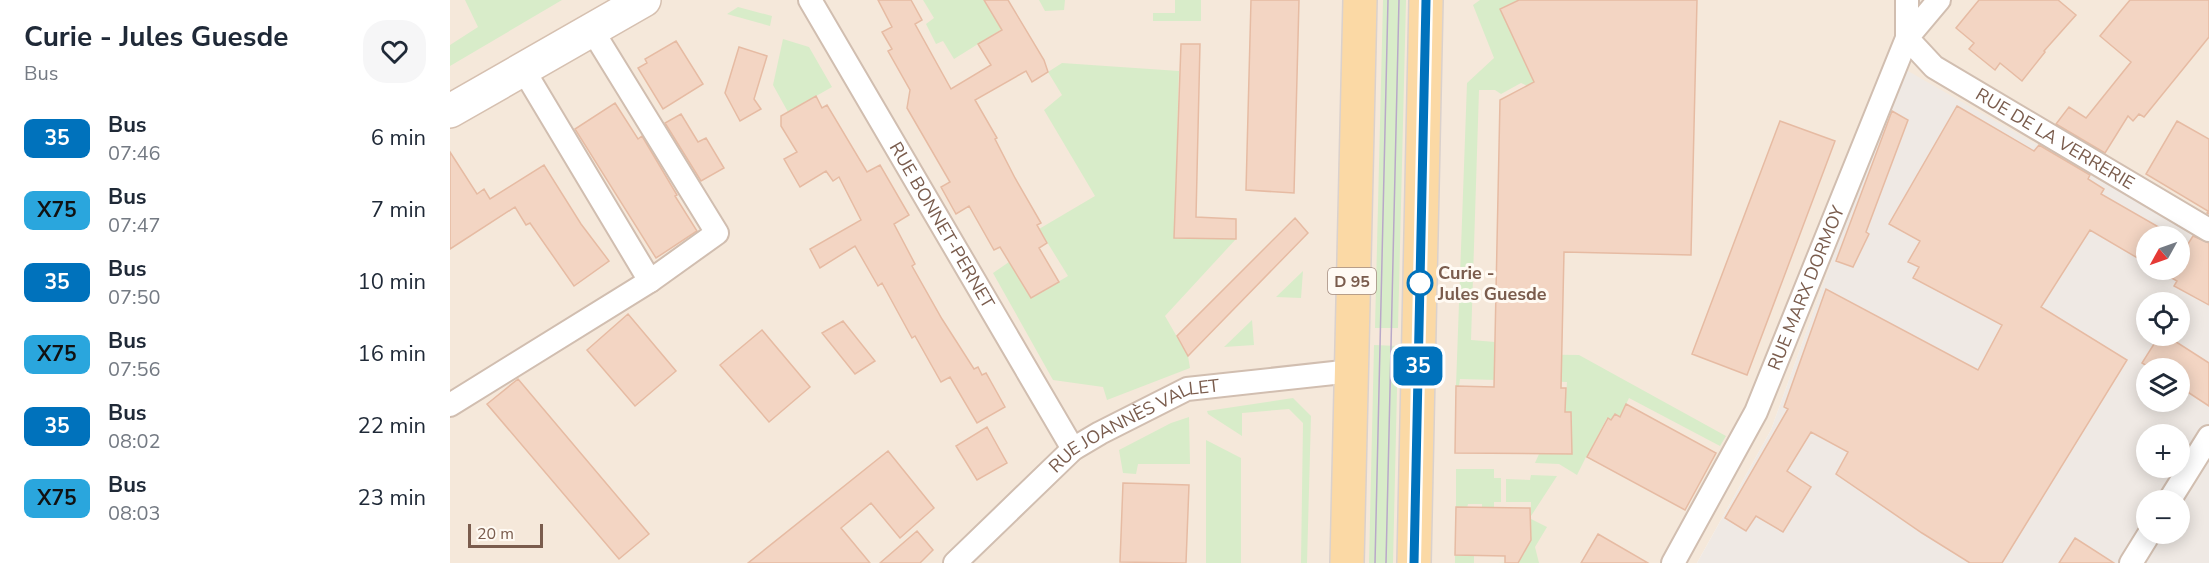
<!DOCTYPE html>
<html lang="en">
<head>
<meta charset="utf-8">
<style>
  body { margin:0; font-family:"Nunito Sans",sans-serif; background:#f6f6f7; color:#1f2937; height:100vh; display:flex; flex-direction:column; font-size:22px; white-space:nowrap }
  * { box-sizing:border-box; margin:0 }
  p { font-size:20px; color:#747a83 }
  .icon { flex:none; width:33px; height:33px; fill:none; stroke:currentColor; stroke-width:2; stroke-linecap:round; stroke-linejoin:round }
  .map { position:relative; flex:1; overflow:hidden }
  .drawer { display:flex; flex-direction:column; background:#fff; width:450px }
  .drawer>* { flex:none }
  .badge { padding:0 12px; border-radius:9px; font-size:21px; line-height:39px }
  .needle { width:39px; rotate:230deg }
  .buttons { position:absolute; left:1686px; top:226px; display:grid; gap:12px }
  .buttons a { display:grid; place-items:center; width:54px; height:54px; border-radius:50%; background:#fff; box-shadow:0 3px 15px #0003; font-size:30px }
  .scale { position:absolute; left:18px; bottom:15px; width:75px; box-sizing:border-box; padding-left:6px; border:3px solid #7a5c4d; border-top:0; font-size:16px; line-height:21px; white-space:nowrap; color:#7a5c4d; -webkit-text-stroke:4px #fffaf3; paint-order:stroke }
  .map>.badge { position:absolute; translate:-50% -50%; box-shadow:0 0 0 3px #fff }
  .round { display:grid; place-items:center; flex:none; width:63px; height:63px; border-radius:24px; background:#f6f6f7 }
  .overview { display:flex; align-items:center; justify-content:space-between; height:102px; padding:0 24px }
  h1 { font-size:28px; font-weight:700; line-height:45px }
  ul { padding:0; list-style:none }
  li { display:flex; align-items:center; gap:18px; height:72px; padding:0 24px }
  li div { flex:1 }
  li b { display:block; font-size:22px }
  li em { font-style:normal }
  li .badge { min-width:66px; font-weight:700; text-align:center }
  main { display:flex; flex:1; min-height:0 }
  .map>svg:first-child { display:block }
</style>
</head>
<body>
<main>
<section class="drawer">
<div class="overview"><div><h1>Curie - Jules Guesde</h1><p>Bus</p></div><a class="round"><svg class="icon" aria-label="heart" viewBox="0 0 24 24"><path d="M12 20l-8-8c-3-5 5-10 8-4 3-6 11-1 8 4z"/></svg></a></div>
<ul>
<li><span class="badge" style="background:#0072bc;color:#fff">35</span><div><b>Bus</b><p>07:46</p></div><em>6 min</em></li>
<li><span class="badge" style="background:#2aa6dd;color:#111">X75</span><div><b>Bus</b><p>07:47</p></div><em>7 min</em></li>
<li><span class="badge" style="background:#0072bc;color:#fff">35</span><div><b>Bus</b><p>07:50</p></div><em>10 min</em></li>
<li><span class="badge" style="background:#2aa6dd;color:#111">X75</span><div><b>Bus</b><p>07:56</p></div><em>16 min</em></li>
<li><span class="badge" style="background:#0072bc;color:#fff">35</span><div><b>Bus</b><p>08:02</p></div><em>22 min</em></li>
<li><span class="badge" style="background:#2aa6dd;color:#111">X75</span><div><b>Bus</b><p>08:03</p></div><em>23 min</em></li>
</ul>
</section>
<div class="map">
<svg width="1759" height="563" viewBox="0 0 1759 563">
  <rect width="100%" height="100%" fill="#fdf6ec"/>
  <path fill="#f5e8da" d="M0,0H1759V243L1451,68L1321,430L1247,563H0Z"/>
  <path fill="#efe9e4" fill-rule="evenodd" d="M1451,67L1759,243V563H1247L1321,430ZM1696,237H1730V270H1696ZM1696,303H1730V336H1696ZM1696,369H1730V402H1696ZM1696,435H1730V468H1696ZM1696,501H1730V534H1696Z"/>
  <path fill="#d8ecc9" d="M15,0H112L0,66V45L28,27Z
    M473,0H534L552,29L504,59L493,41L486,44L476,24L484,18Z
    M589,0H615L614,10L595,11Z
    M725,0H751V21H703V13H725Z
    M933,0H956L948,328H925Z
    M1030,0H1069L1050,9L1084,83L1078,86L1071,83L1051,94L1045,90H1029L1021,340L1045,342L1047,354L1129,355L1276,436L1270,446L1179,398L1170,417L1165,414L1161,420L1157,418L1143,445L1151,450L1145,462L1136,457L1127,475L1109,464L1085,463L1089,454H1111L1121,417V412H1115L1117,382L1010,379L1009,386H1006L1017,83L1044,58L1023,5Z
    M288,7L322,16L320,26L277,14Z
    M333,39L359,47L382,87L338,112L323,85Z
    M612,63L729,71L724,238L786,239L715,316L738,356L740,368L657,400L653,387L603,380L543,273L559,262L581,298L618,276L589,229L645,196L594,110L612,95L598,72Z
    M853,271L851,298L826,297Z
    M802,320L804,345L774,347Z
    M924,345L948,346L943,563H919Z
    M843,398L861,416L857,563H851L853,423L839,409L792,413V436L758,414L757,411Z
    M739,417L740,464H688L686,474L673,473L669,450L721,423Z
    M756,440L791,458V563H756Z
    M1006,469H1044V478H1051V502H1044V508H1032V504H1018L1017,508L1006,507Z
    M1081,475L1107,476L1081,516V502H1056V479L1080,480Z
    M1081,519L1097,527L1085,547L1089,563H1048L1068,562L1081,540Z
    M1005,555L1024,556V563H1005Z"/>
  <path fill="#f3d5c3" stroke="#e6bba3" stroke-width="1.5" d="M428,0H461L472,20L465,24L501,89L541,65L528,44L552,30L534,0H558L594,60L598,72L582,82L576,71L525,100L547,138L545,139L565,178L591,223L587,225L597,243L589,248L609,282L581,298L550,247L544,250L519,206L506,214L491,187L500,182L457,108L460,90L438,51L442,49L432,32L442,27Z
    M801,0H849L844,193L796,190Z
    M1069,0H1247L1241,255L1114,252L1111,388H1116L1115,412H1121L1122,454L1005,453L1006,386L1044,387L1050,100L1084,82L1050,9Z
    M1529,0H1608L1626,15L1594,51L1595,52L1572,81L1550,63L1545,70L1519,49L1524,43L1506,28Z
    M1680,0H1759V37L1694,117L1689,114L1683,121L1678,116L1655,153L1606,124L1619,107L1636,118L1681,62L1650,36Z
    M226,41L253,84L213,109L188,68L197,63L195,59Z
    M731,44H750L746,217L786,219V239L724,238Z
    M289,47L317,56L304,99L311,109L290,121L275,93Z
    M366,96L372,108L377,105L417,172L430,165L459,215L444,224L465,264L462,266L492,319L524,369L528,367L532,375L536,373L555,407L527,423L500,377L491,382L465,336L462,338L432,283L428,286L405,246L370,268L360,249L411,220L389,177L383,181L376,171L350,187L334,159L347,152L331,126V116Z
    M165,103L188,139L192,136L227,195L225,196L247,231L206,258L125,129Z
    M1507,106L1584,151L1589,145L1640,175L1638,179L1654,189L1651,194L1726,237H1696V263L1640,230L1591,307L1677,360L1552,563H1520L1472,533L1386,474L1398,452L1361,432L1337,471L1361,487L1333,532L1306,516L1296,531L1275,518L1338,409L1334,407L1376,289L1528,370L1552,325L1463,278L1469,267L1458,262L1470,241L1439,224Z
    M1442,111L1458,120L1416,232L1419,234L1403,267L1386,261Z
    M231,114L248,142L256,138L274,168L251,181L215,123Z
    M1330,121L1385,141L1297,375L1242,354Z
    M1727,121L1759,139V214L1757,213L1758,211L1696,174Z
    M0,152L27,194L34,189L40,199L94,165L131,224L159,261L124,286L80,223L76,225L65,207L0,249Z
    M845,218L858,233L738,356L727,336Z
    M1743,236L1759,243V305L1724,286L1727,281L1708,270H1730V239L1738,244Z
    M178,314L226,371L185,406L137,350Z
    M393,321L425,361L405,374L372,333Z
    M312,330L360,387L319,422L270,365Z
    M1709,336H1717L1759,363V406L1730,387V369H1702L1692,363Z
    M68,379L199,534L169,559L37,404Z
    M1176,404L1266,453L1235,510L1137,457L1158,418L1161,420L1165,414L1170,417Z
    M537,427L557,463L527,480L506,446Z
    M438,451L484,508L450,538L421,503L391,528L420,563H298Z
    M673,483L739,485L736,563L670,562Z
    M1006,507L1080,508L1081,540L1068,563H1055V556L1005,555Z
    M467,531L483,550L470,563H430Z
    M1148,534L1198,563H1131Z
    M1625,538L1664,563H1609Z"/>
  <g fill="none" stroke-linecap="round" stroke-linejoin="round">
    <defs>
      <g id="street">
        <path id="s1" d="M360,0L623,449"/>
        <path id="s2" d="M1489,0L1457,38L1484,67L1759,230"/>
        <path d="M142,30L267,233L200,281"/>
        <path d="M0,405L200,281L73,69"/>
        <path d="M1719,501L1759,437"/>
        <path id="s3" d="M505,563L623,449L650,433L737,389L902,371"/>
        <path id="s4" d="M1223,563L1306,412L1457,38V0"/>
        <path d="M1681,563L1699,534"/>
      </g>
      <path id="secondary" d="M0,111L194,0"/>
      <path id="primary" d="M897,563L910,0
        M964,563L976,0"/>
    </defs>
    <use href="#street" stroke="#d1beb0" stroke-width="26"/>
    <use href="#secondary" stroke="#d6c0b0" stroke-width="36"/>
    <use href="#primary" stroke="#dad1cd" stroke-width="36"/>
    <use href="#street" stroke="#fff" stroke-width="22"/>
    <use href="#secondary" stroke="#fff" stroke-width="33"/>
    <use href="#primary" stroke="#fbd9a5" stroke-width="33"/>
    <path stroke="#b9a8c9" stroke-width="1.5" d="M925,563L938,0
      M936,563L949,0"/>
  </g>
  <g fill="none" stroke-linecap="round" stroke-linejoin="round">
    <defs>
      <path id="line" d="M964,563L976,0"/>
    </defs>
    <use href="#line" stroke="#fff" stroke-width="14"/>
    <use href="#line" stroke="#0072bc" stroke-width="9"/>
  </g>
  <circle fill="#fff" stroke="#0072bc" stroke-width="3" cx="970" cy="283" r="12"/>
  <g text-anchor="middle" stroke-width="6" stroke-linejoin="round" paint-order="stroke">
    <rect fill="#fffaf3" stroke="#a28b7f" stroke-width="1.5" x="878" y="268" width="48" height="26" rx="4.5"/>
    <g font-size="16" font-weight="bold" fill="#7a5c4d">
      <text x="902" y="287">D 95</text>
    </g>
    <g font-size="18" fill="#7a5c4d" stroke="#fffaf3">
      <text dy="6" stroke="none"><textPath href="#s2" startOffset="230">RUE DE LA VERRERIE</textPath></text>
      <text dy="6" stroke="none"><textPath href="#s1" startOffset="261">RUE BONNET-PERNET</textPath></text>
      <text dy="6" stroke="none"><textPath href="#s4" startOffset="306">RUE MARX DORMOY</textPath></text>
      <text dy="6" stroke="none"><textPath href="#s3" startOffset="230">RUE JOANNÈS VALLET</textPath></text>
    </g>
    <g font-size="18" font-weight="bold" fill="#7a5c4d" stroke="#fffaf3" text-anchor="start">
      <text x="988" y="279">Curie -<tspan x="988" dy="21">Jules Guesde</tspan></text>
    </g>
  </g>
</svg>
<div class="buttons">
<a><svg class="needle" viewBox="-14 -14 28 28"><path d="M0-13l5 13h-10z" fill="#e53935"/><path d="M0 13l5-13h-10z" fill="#747a83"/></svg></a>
<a><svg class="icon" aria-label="locate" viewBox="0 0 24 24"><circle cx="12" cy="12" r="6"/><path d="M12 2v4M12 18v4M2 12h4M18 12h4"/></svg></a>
<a><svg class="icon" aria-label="layers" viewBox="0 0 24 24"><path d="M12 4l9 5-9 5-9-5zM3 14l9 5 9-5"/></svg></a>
<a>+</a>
<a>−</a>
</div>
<div class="scale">20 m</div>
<b class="badge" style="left:968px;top:366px;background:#0072bc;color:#fff">35</b>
</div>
</main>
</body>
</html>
